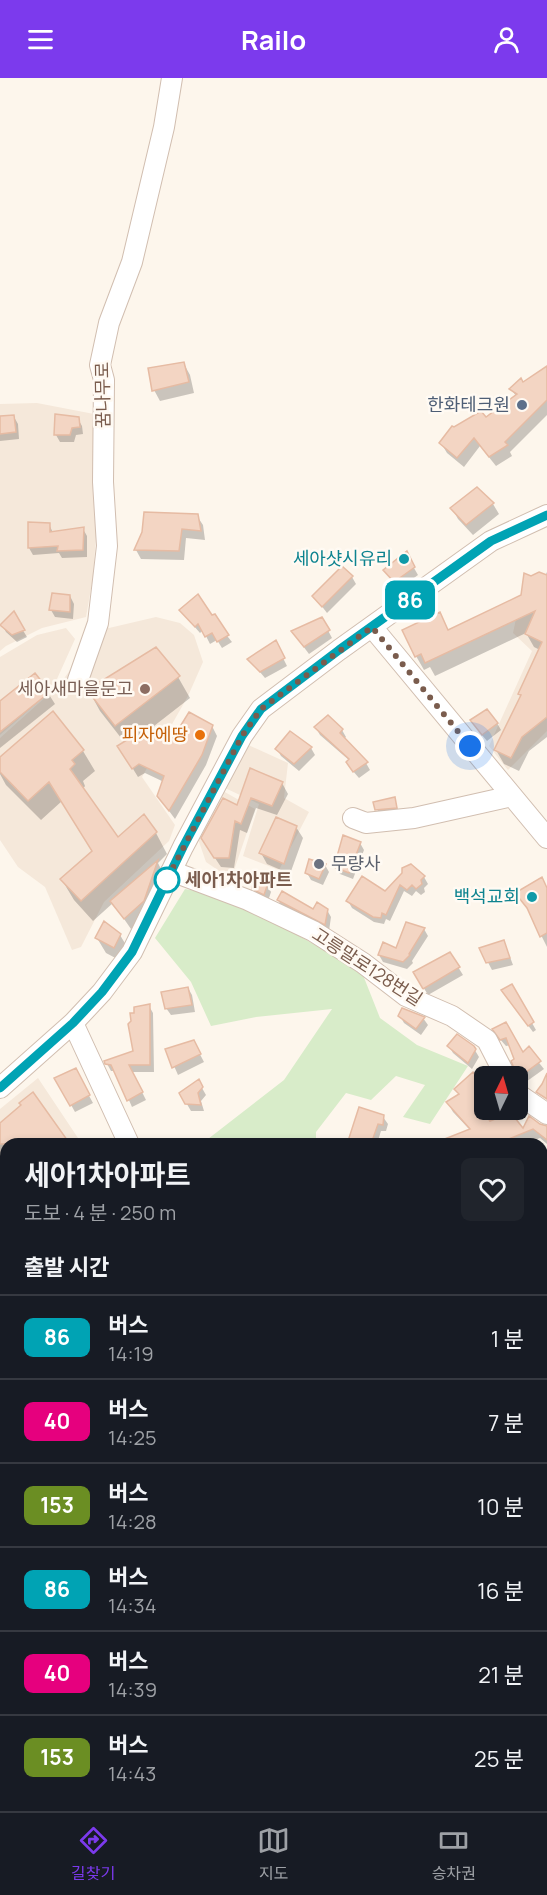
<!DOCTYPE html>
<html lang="ko">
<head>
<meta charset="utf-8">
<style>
  body { margin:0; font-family:Manrope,"Noto Sans KR",sans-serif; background:#20242c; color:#f1f3f6; height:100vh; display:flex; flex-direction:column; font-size:22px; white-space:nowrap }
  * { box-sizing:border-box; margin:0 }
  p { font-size:20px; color:#9ea1a6 }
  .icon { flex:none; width:33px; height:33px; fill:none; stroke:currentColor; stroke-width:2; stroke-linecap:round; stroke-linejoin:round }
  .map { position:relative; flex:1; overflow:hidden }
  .side { position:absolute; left:0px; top:1060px; width:548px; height:674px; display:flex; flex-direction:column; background:#171b24; border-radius:18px 18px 0 0; box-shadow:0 3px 9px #0003 }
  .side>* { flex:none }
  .badge { padding:0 12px; border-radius:9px; font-size:21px; line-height:39px }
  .needle { width:39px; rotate:5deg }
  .controls { position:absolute; left:474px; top:988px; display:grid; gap:12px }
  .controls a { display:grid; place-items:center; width:54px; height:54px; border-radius:9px; background:#171b24; box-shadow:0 3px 9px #0003; font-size:30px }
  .you { position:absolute; width:30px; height:30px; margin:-15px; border:4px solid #fff; border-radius:50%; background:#1a73e8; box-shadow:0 0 0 9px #1a73e833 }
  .map>.badge { position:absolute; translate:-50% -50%; box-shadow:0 0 0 3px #fff }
  h2 { padding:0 24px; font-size:22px; line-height:54px }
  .round { display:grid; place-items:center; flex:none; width:63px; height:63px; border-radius:9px; background:#20242c }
  .headline { display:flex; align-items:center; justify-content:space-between; height:102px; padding:0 24px }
  h1 { font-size:28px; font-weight:700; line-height:45px }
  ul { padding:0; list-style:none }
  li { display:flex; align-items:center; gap:18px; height:84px; padding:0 24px; border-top:2px solid #363941 }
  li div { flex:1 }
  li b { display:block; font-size:22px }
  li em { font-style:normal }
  li .badge { min-width:66px; font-weight:700; text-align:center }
  header { display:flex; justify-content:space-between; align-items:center; height:78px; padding:0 24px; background:#7c3aed; color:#fff; font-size:27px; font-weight:700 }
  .tabs { display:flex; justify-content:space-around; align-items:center; height:84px; border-top:2px solid #363941; background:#171b24; font-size:16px; color:#9ea1a6 }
  .tabs a { display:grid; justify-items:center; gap:3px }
  .tabs .selected { color:#7c3aed }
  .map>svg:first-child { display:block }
</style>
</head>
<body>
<header><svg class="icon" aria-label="menu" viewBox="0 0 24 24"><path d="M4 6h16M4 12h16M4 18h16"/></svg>Railo<svg class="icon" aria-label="person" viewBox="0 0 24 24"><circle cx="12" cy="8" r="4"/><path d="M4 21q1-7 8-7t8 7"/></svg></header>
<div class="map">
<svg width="547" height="1733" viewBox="0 0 547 1733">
  <rect width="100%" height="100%" fill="#fdf6ec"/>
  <path fill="#f5e8da" d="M37,325L94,336V361L100,403L93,499L86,539L42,550L6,568L0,573V326Z
    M521,517L547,528V653L508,692L489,668L532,573L513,555Z
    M156,539L180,545L194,557L203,584L188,618L142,699L175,747L169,763L104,824L81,869L72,872L45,809L18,789L0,762V660L59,607L77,583L92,543L109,550Z
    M66,550L75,561L52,612L0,657V579L37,557Z
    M246,666L288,685L284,720L309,734L279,792L243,778L259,726L225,710Z
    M223,713L255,731L231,801L206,784L198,761Z
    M38,1000L80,1063L76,1066H6V1116L0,1120V1031Z
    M6,1129V1180L0,1173V1134Z"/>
  <path fill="#d8ecc9" d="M185,811L226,818L361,892L380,940L417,967L468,988L430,1046L403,1039L425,1007L396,998L371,1022L346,1015L316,1054V1066H212L208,1061L284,1002L332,931L256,939L211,948L191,904L155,860Z
    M542,1192L547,1194V1586H542Z
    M0,1679L6,1681V1728H41L39,1733H0Z"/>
  <path fill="#0003" d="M184,286L190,297L194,315L160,323L154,312Z
    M547,290V337L510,374L512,378L496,388L480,368L464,389L447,375L441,365L485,341L516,318L511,311Z
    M57,338L78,341L82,348L83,356L76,357L74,364H60L56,357Z
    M14,339L18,346L19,361L0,363V340Z
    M493,426L499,436L473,457L458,441L452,430Z
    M197,438L203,447L205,462L186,460L184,482L141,481L136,472L144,454Z
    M49,446L53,455L83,451L87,458V479L62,480L59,475L33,477L29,470Z
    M406,476L418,497L399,511L385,493Z
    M547,494V659L529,673L519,693L504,686L496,672L521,619L519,616L540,572L534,569L526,555L435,598L430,589L424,592L416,578L439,536L449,553L523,518L531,499L545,498Z
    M352,499L356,506L327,535L314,518Z
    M70,518L74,526L73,541L55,539L51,532Z
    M180,532L212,539L232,564L222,570L217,562L210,566L203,552L200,555Z
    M13,536L27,559L17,564L6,554L2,547Z
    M322,541L332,560L309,576L297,560Z
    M275,564L287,588L265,600L249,581Z
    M156,571L178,599L190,620L136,662L139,666L174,662L212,648L217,658L206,687L175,741L158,718L164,704L145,695L138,699L119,668L125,665L100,633L89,613Z
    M48,615L55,626L0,670V625Z
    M497,645L501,652L487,663L476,650Z
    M316,650L342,652L346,659L344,661L366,685L370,692L359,700L352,692L350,683L320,657Z
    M290,655L311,670L315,677L299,693L281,678L277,671Z
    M83,673L95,693L83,703L85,708L83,711L118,761L156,755L167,776L158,785L163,795L149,834L131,851L113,825L93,843L74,822L62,802L93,774L62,723L41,742L6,707L0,696V681Z
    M251,692L282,705L288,716L277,737L256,730L247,755L240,752L234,790L221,789L209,771L238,729Z
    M394,721L400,737L381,739L377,731Z
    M296,749L303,760L290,796L267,786L261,775Z
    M360,765L364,772L353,801L340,796L335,789Z
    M325,787L329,794L323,807L311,802L307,795Z
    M403,795L424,799L428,806L424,810L425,814L421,817L416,813L412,818L404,813L390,843L386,841L384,846L374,844L352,830L348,823L385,815Z
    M267,806L271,814L268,823L258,818L253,810Z
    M547,811V869L531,837L517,815Z
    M278,822L314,833L327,832L331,839L329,853L282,829Z
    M424,851L428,858L412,883L413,885L407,891L383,884L379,877L397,872Z
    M120,857L129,872L123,884L106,875L97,860Z
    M481,871H507L513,887L492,892Z
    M450,876L463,897L428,917L415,895Z
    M511,908L536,952L533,954L507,919Z
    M188,910L192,917L195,934L171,937L166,930Z
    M149,928L153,935L154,994H132L146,1022L132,1029L116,993H111L106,984L135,974Z
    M400,938L423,940L428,947L421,957L404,945Z
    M505,946L522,976L528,971L544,991L523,1006L513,984L516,981L511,967L506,968L498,959Z
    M193,963L204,984L178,997L167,972Z
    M449,968L473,969L479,979L472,991L453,975Z
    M75,992L93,1025L75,1034L56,1000Z
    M473,996L484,1008V1030L480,1033L489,1045L524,1053L540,1048L547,1049V1066L540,1060L525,1066H446L445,1062L470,1052L453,1034L448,1025L460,1017Z
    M198,1003L206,1017L201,1023L204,1033H191L181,1016Z
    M32,1016L68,1066H6V1135L0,1139V1047Z
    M383,1039L388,1046L386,1053H381L377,1066H352L349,1062Z
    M3,1387L6,1391V1455L0,1447V1389Z
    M0,1642L6,1644V1687L0,1685Z
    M547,1670V1718L542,1719V1672Z
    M286,1728H304L302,1733Z"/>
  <path fill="#f3d5c3" stroke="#e6bba3" stroke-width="1.5" d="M184,284L189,304L152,313L148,290Z
    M547,288V322L505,364L508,367L489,379L474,360L457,380L439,365L452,348L454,349L481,333L486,339L517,316L509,311L521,300L523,304Z
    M55,336L79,339L80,349L72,350L70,357H54Z
    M14,337L16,354L0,356V338Z
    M477,409L494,425L466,447L450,430Z
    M144,434L198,436L201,453L182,451L179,473L134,472L142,454Z
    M28,444L50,445V454L84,449L83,472L57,473L58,468L28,470Z
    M407,473L415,489L394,504L383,492Z
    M342,488L353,498L322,529L312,518Z
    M539,494L547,497V639L522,659L511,680L494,672L521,617L518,616L542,564L525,556L535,533L425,585L421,576L415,579L402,552L440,534L448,552L521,517L524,495L531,498Z
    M52,515L70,517V534L49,532Z
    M198,516L212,537L215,536L229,557L217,564L212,555L205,559L198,546L195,549L179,532Z
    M14,533L25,552L12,557L0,547Z
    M322,539L330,552L304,569L291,553Z
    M276,562L285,580L260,594L247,581Z
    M156,569L180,598L115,648L87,612Z
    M35,595L50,614L0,654V623Z
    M487,631L498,645L482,657L470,642Z
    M53,633L84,672L72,682L75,686L70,691L118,759L144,736L157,754L81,823L60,801L92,773L49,704L28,723L0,694V679Z
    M189,634L213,647L202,677L169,733L157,718L164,698L139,686L132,691L117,668L135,657L139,664L152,654L173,660Z
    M328,637L343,651L340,655L368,684L353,694L346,684L349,681L314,649Z
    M290,653L312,669L294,686L275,671Z
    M250,690L283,704L272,728L251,720L241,746L235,743L229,780H214L201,760L223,720L237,727Z
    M395,719L397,730L375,732L373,724Z
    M276,739L297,748L284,786L259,775Z
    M343,757L361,764L349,795L334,789Z
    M309,781L326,786L319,801L305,795Z
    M158,782L144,823L124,841L110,823Z
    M411,786L425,798L421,802L422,806L416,811L412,807L407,812L400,807L386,837L382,835L381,840L373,839L346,823L362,798L385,813L402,795V790Z
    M254,797L268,805L264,817L252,811Z
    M542,799L547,810V855L540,859L527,830L515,815Z
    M282,813L313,831L317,824L328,831L325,847L277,822Z
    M104,843L121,856L114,870L95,860Z
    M406,844L425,850L409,876L410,877L403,884L378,877L383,864L396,870Z
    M504,862L510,880L486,885L479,870Z
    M450,874L460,889L423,911L413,894Z
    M512,906L534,944L528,948L501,912Z
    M188,909L192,927L165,931L161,914Z
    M150,926V987H129L143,1014L127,1023L111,987L105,986L104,983L133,973L128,946L131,943L130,935H134V929Z
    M402,930L425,939L416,951L398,938Z
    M506,944L523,974L529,968L541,983L518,1000L511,983L514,981L506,960L500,962L492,951Z
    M457,956L474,968L476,971L468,985L447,968Z
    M194,962L201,976L172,990L165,971Z
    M76,990L90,1017L70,1028L54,1000Z
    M473,994L484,1006V1018L475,1023L490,1043L511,1035L523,1050L529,1038L540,1046L547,1048V1062L533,1051L497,1066H432L470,1051L446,1024L459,1016L454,1011Z
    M547,995V1021L536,1014L542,1006Z
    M199,1001L203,1009L198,1015L201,1027L185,1026L179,1015Z
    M33,1014L70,1066H0V1045L21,1027L19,1025Z
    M359,1029L384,1037L383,1047L378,1046L371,1066L348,1063Z"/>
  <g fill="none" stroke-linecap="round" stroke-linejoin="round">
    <defs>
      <path id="minor" d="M372,549L547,760
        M78,602L98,545L107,468L103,404L104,302L100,287L109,245L132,184L164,49L172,0
        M353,740L366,745L414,740L512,718
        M171,793L248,822L313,853L363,885L406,918L452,938L487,962L506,999
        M73,945L129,1066
        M0,1010L73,945L102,914L132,874L183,769L242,658L261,631L339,572L491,463L547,437
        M518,1016L547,1036
        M542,1095L547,1093
        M0,1357L6,1354
        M0,1606L6,1602
        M207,1733L208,1728
        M337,1733L346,1728"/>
      <path id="major" d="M0,1514L6,1520
        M542,1621H547"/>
    </defs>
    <use href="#minor" stroke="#d1beb0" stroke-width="22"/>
    <use href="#major" stroke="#dad1cd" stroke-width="27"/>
    <use href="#minor" stroke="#fff" stroke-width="20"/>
    <use href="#major" stroke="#fbd9a5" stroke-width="24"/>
  </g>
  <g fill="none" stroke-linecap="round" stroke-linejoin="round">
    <defs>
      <path id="line" d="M0,1010L73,945L102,914L132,874L183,769L242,658L261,631L339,572L491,463L547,437"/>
    </defs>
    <use href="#line" stroke="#fff" stroke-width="14"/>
    <use href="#line" stroke="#00a3b4" stroke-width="9"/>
    <path stroke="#7a5c4d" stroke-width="6" stroke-dasharray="0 10.8" d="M167,802L165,805L242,658L261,631L372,549L470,668"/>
  </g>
  <circle fill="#5c6f8a" stroke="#fffaf3" stroke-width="2" cx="522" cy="327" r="6"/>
  <g fill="#0f9aa8" stroke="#fffaf3" stroke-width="2">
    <circle cx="404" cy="481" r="6"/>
    <circle cx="532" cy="819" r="6"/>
  </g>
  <circle fill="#8d6e63" stroke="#fffaf3" stroke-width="2" cx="145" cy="611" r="6"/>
  <circle fill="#e8710a" stroke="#fffaf3" stroke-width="2" cx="200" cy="657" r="6"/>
  <circle fill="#6b7280" stroke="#fffaf3" stroke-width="2" cx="319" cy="786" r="6"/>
  <circle fill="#fff" stroke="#00a3b4" stroke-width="3" cx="167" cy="802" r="12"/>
  <g text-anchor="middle" stroke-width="5" stroke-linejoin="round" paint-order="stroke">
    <g font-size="18" fill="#7a5c4d" stroke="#fffaf3">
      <text transform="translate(103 317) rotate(-91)" y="6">꿈나무로</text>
      <text transform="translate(367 889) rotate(33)" y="6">고릉말로128번길</text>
    </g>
    <g font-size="18" fill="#4e5e75" stroke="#fffaf3" text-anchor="end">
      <text x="510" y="333">한화테크원</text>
    </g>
    <g font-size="18" fill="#0d838f" stroke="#fffaf3" text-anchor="end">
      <text x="392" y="487">세아샷시유리</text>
      <text x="520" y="825">백석교회</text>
    </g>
    <g font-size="18" fill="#785e54" stroke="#fffaf3" text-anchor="end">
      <text x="133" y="617">세아새마을문고</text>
    </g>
    <g font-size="18" fill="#c56008" stroke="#fffaf3" text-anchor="end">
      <text x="188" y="663">피자에땅</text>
    </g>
    <g font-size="18" fill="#5b616d" stroke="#fffaf3" text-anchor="start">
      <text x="331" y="792">무량사</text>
    </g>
    <g font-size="18" font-weight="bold" fill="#7a5c4d" stroke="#fffaf3" text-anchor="start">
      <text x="185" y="808">세아1차아파트</text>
    </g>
  </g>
</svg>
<div class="controls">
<a><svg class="needle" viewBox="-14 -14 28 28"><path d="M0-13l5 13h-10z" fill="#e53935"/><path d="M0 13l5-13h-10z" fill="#9ea1a6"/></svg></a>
</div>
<div class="you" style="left:470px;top:668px"></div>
<b class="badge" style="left:410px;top:522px;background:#00a3b4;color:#fff">86</b>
<section class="side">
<div class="headline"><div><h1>세아1차아파트</h1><p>도보 · 4 분 · 250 m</p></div><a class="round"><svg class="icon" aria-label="heart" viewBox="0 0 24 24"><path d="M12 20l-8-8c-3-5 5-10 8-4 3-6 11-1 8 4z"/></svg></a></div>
<h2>출발 시간</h2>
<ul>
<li><span class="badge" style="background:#00a3b4;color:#fff">86</span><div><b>버스</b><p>14:19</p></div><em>1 분</em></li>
<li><span class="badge" style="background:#e6007e;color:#fff">40</span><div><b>버스</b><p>14:25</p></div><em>7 분</em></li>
<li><span class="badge" style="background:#6b8e23;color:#fff">153</span><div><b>버스</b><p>14:28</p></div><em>10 분</em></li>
<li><span class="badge" style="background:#00a3b4;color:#fff">86</span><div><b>버스</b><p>14:34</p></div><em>16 분</em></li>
<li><span class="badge" style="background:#e6007e;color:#fff">40</span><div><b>버스</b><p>14:39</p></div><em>21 분</em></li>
<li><span class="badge" style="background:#6b8e23;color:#fff">153</span><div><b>버스</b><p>14:43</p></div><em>25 분</em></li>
</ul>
</section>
</div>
<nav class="tabs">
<a class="selected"><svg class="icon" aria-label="directions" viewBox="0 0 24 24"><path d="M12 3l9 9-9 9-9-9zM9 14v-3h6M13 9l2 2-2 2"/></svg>길찾기</a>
<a><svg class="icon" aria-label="map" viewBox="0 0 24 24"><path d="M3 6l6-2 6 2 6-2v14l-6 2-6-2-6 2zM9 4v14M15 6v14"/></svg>지도</a>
<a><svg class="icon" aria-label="tickets" viewBox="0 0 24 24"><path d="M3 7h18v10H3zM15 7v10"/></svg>승차권</a>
</nav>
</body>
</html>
